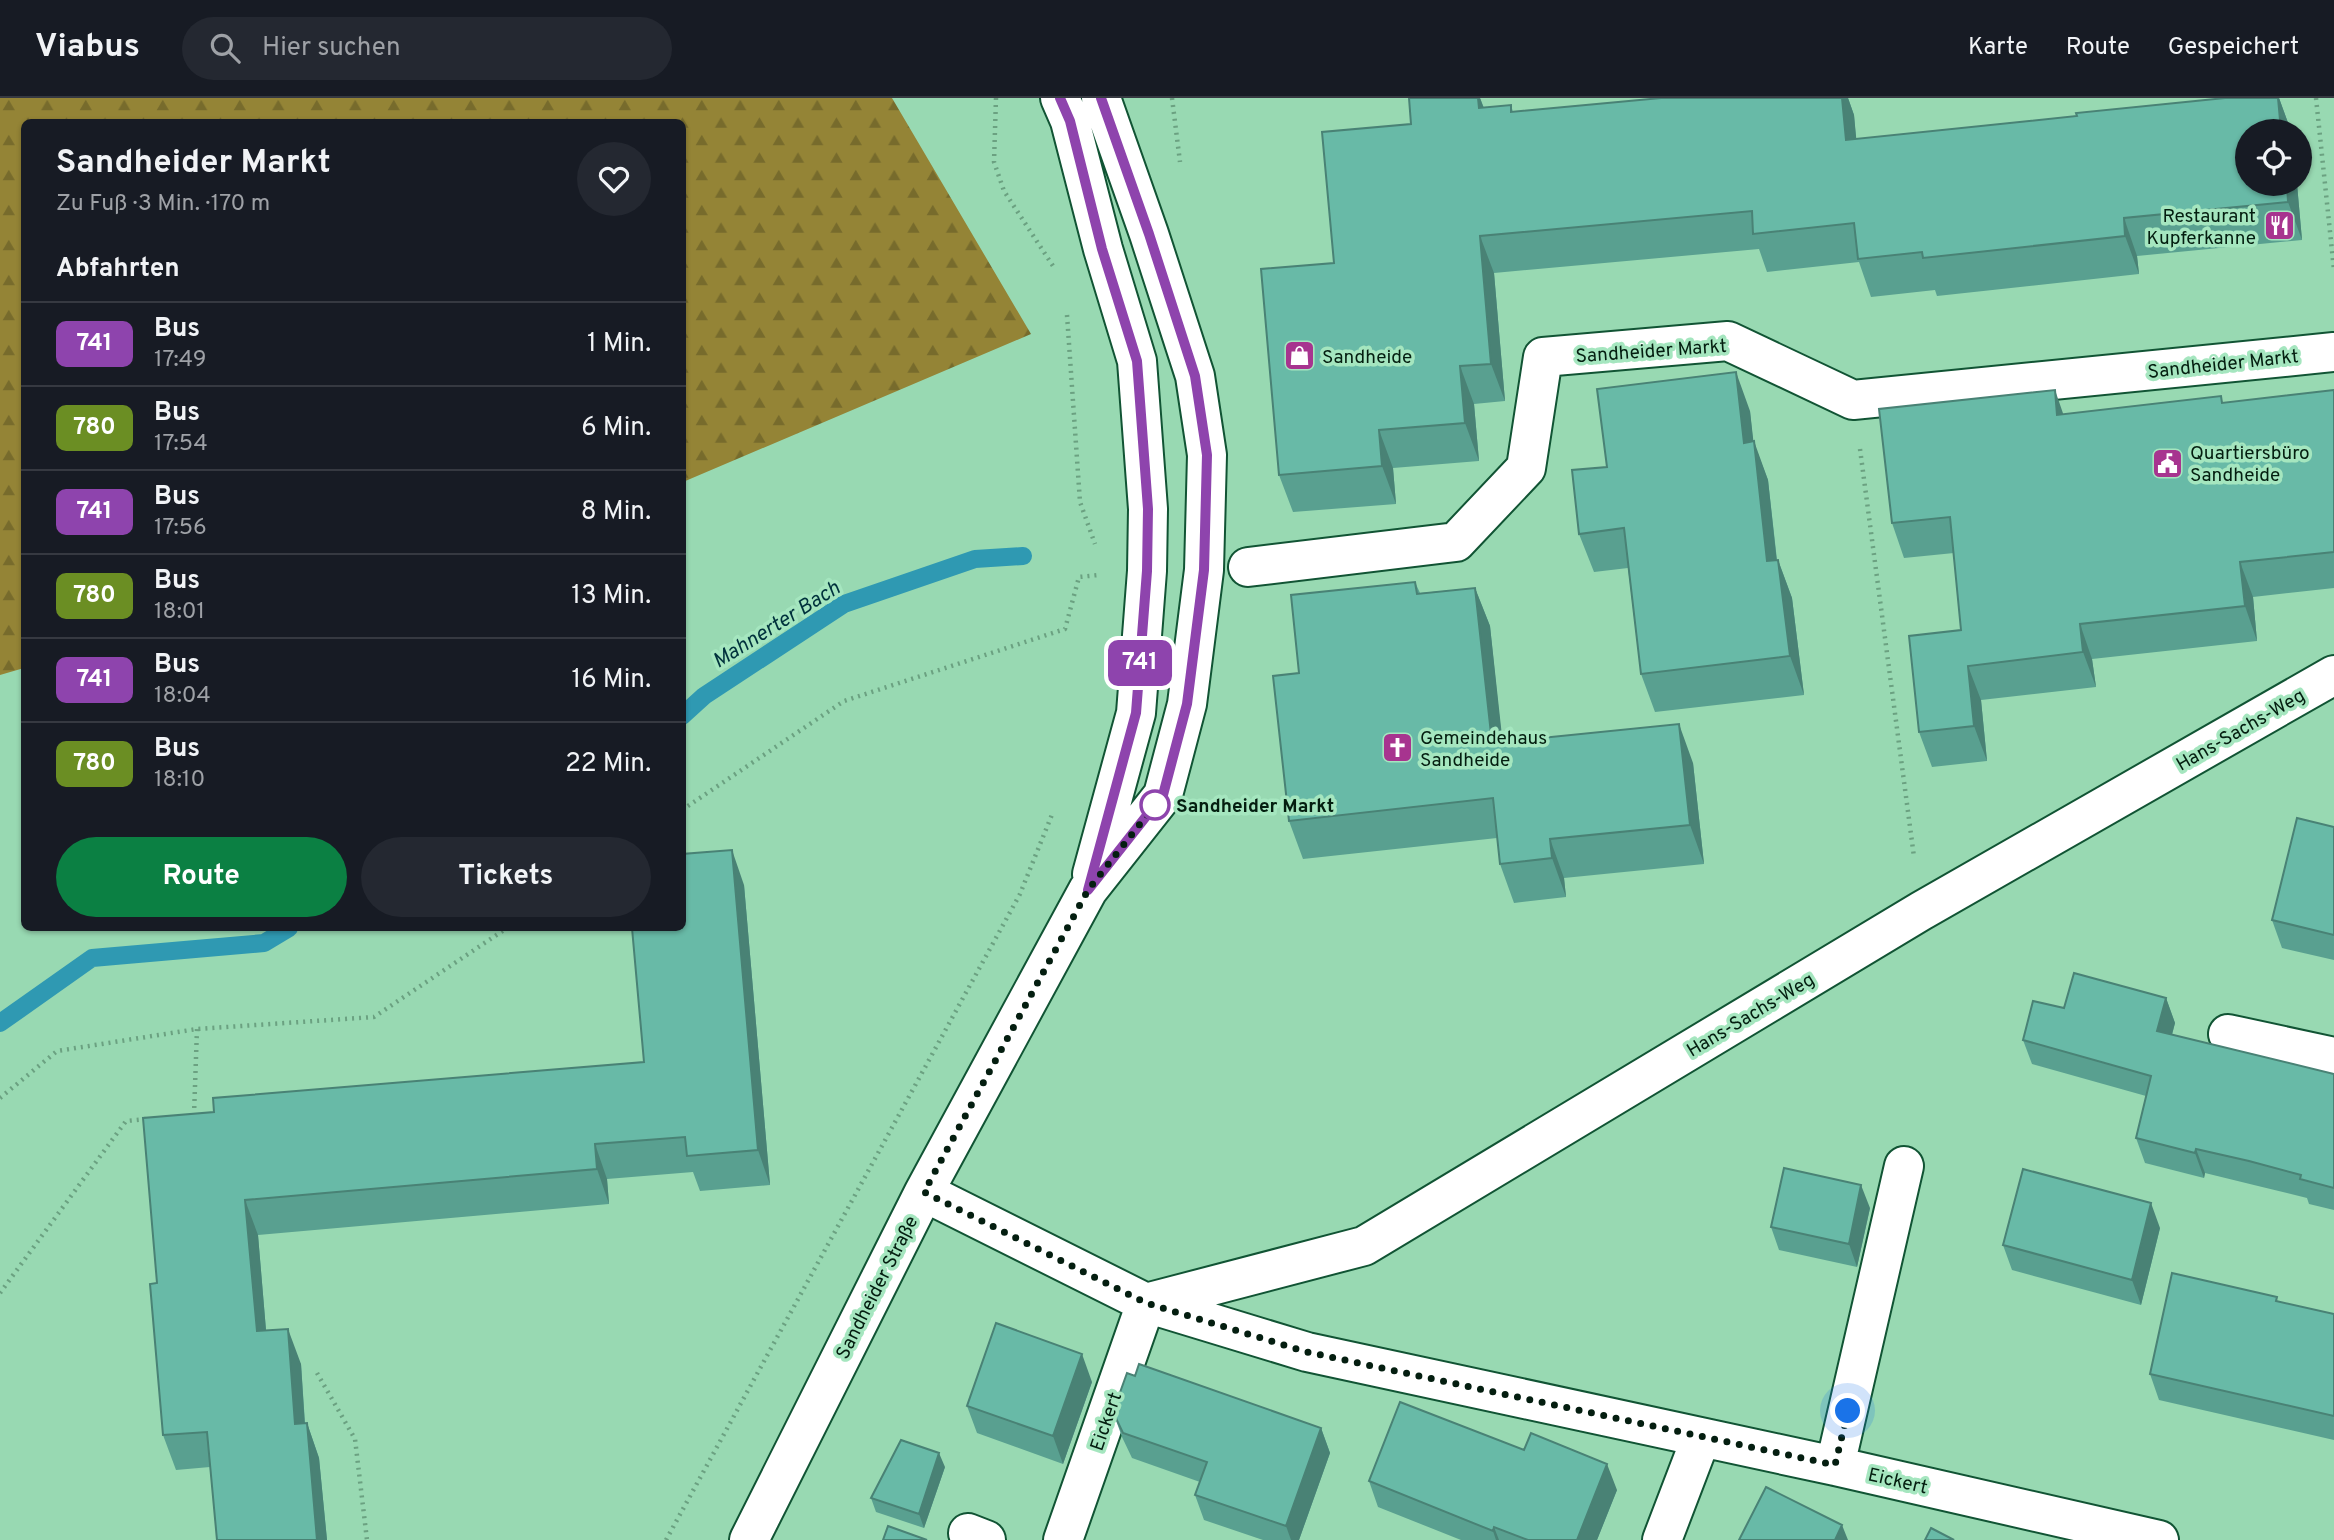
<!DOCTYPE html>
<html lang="de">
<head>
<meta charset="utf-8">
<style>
  body { margin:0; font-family:Overpass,sans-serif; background:#242831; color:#f1f3f6; height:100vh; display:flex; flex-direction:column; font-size:26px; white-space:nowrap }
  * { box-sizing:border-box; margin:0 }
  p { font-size:23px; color:#9ea1a6 }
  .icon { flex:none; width:38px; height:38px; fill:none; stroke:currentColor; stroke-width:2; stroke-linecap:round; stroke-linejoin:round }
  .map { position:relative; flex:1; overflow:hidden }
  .side { position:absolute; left:21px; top:21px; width:665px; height:812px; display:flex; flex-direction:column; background:#171b24; border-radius:10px; box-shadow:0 2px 5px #0004 }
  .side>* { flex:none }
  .badge { padding:0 14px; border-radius:10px; font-size:24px; line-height:46px }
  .fabs { position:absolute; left:2235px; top:21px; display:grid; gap:14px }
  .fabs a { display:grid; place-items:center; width:77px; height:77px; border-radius:50%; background:#171b24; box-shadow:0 2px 5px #0004; font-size:35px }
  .you { position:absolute; width:35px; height:35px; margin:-18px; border:5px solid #fff; border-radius:50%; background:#1a73e8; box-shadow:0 0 0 10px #1a73e833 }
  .map>.badge { position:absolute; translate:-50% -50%; box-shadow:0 0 0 4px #fff }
  h2 { padding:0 35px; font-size:26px; line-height:63px }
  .round { display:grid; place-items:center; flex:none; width:74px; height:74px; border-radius:37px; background:#242831 }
  .head { display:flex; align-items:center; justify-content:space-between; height:119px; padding:0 35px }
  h1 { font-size:33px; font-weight:700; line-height:52px }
  .button { display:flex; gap:14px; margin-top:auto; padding:14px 35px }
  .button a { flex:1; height:80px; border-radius:42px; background:#0b8043; color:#fff; font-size:28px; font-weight:700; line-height:80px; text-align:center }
  .button a+a { background:#242831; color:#f1f3f6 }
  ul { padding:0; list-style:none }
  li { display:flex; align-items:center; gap:21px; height:84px; padding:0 35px; border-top:2px solid #363941 }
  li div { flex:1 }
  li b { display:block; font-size:26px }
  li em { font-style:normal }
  li .badge { min-width:77px; font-weight:700; text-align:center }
  header { display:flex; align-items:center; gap:42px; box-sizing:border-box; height:98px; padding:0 35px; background:#171b24; border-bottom:2px solid #363941 }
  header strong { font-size:33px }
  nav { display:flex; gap:38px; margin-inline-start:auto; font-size:24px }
  .search { width:490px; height:63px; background:#242831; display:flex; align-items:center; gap:18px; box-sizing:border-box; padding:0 24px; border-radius:38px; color:#9ea1a6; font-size:26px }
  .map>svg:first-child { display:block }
</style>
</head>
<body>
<header>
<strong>Viabus</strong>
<div class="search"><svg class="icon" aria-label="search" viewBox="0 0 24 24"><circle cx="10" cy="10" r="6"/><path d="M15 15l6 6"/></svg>Hier suchen</div>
<nav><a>Karte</a><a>Route</a><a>Gespeichert</a></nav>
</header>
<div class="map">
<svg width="2334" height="1442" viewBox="0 0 2334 1442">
  <defs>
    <pattern id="forest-firs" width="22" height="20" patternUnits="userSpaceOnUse" patternTransform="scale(1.75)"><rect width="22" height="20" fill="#948436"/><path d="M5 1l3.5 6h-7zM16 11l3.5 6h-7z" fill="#776b2c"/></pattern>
  </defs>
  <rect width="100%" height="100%" fill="#98d9b2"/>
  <path fill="url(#forest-firs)" d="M0,0H892L1031,236L683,384L682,24H24V570L0,577Z"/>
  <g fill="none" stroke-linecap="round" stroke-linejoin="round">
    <path stroke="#2f99b2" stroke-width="18" d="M682,618L704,598L844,506L975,461L1023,458
      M0,925L92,860L264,845L289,830"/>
    <defs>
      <path id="minor" d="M1060,0L1070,23L1103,151L1137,263L1148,411L1147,473L1136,615L1092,776
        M1248,469L1456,444L1526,370L1543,259L1728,243L1853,302L2334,254
        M2228,936L2334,959
        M924,1094L1146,1205L1307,1254L1835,1368L2159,1442
        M1835,1368L1904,1068
        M968,1435L986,1442
        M749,1442L924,1094L1088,792L1163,697L1187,606L1204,472L1207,357L1195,278L1149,136L1101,0
        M1063,1442L1146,1205L1364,1148L1921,813L2334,577
        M1662,1442L1701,1340"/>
    </defs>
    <use href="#minor" stroke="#115434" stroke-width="42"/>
    <path stroke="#6ba181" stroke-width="4.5" stroke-dasharray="2 5" stroke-linecap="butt" d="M996,0L994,64L1004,93L1053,168
      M1172,0L1180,64
      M2316,0L2334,172
      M1067,217L1080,404L1095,446
      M1860,351L1914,759
      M682,712L844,603L1065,531L1079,479L1098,477
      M0,1000L57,953L197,931L374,919L507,830
      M194,1017L197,931
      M0,1195L126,1023L146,1021
      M317,1275L355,1341L367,1442
      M666,1442L1020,796L1053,714"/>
    <use href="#minor" stroke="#fff" stroke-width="38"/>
  </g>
  <path fill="#59a090" d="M1409,0H1480L1484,10L1511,7L1513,14L1661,0H1848L1854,17L1856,41L2279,0L2291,33H2247L2297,86L2302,142L2137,158L2139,176L1937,198L1935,192L1871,199L1859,164L1767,174L1759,151L1494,175L1505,303L1474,306L1479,363L1393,370L1396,406L1293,414L1279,377L1334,165L1411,26Z
    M2334,292V490L2253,499L2257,543L2092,561L2096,589L1981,602L1987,663L1932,669L1919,634L1961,532L1954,455L1904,460L1892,425L2064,317L2224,305Z
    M1750,313L1753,343L1768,382L1777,462H1778L1792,500L1804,597L1655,614L1641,576L1628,470L1594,474L1579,436L1607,369Z
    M1415,484L1420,495L1475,490L1490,528L1502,644L1693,665L1704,766L1564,780L1566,799L1514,805L1500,766L1497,740L1303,761L1289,723L1299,575Z
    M2334,729V862L2282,850L2272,822Z
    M744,787L770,1087L700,1093L693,1074L607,1081L609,1106L258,1137L266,1232L301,1266L305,1325H307L319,1360L327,1442H217L210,1369L176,1372L163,1337L157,1185L214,1014L644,964Z
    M2166,900L2175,925L2172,937L2334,976V1112L2309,1106L2307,1100L2258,1088L2205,1075L2204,1080L2145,1065L2136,1040L2146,998L2032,966L2023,942L2064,910Z
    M1870,1110L1857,1169L1779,1152L1771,1129Z
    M2160,1130L2141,1207L2012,1172L2003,1147Z
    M2279,1204L2334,1216V1342L2159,1302L2150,1276Z
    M1135,1278L1321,1330L1330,1355L1299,1442H1263L1204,1422L1195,1397L1200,1384L1132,1360L1122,1339L1113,1314Z
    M1092,1284L1063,1366L977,1335L967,1308Z
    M945,1369L924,1430L876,1414L871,1400Z
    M1369,1383L1617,1392L1597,1442H1461L1378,1409Z"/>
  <path fill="#498275" d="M1478,0H1480L1491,30L1479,10Z
    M1842,0H1848L1854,17L1860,80L1846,42Z
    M2278,0H2279L2291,33H2281Z
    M2287,86H2297L2302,142L2288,104Z
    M2124,120L2137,158L2139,176L2125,138Z
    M1480,138L1494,175L1505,303L1491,266Z
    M1460,268L1474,306L1479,363L1465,325Z
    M1736,274L1750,313L1758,384L1744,345Z
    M2055,292L2067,327L2057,317Z
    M1379,332L1393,370L1396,406L1382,368Z
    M1754,343L1768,382L1781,502L1767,463Z
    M1778,462L1792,500L1804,597L1790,558Z
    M2240,464L2253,499L2257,543L2245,508Z
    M1475,490L1490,528L1507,684L1492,645Z
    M2080,526L2092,561L2096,589L2083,554Z
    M1968,568L1981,602L1987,663L1974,628Z
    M1679,626L1693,665L1704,766L1690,727Z
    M1550,741L1564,780L1566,799L1552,760Z
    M732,752L744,787L770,1087L758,1052Z
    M2166,900L2175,925L2166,958L2157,933Z
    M595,1046L607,1081L609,1106L597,1071Z
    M2196,1051L2205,1075L2204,1080L2195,1055Z
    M1861,1087L1870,1110L1857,1169L1849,1146Z
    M245,1102L258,1137L269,1268L257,1233Z
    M2151,1105L2160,1130L2141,1207L2132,1182Z
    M288,1231L301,1266L307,1361L295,1326Z
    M1082,1256L1092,1284L1063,1366L1053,1338Z
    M307,1325L319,1360L327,1442H317Z
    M1321,1330L1330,1355L1299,1442H1291L1286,1428Z
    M939,1355L945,1369L924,1430L919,1416Z
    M1607,1366L1617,1392L1597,1442H1577Z
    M1842,1427L1848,1442H1835Z
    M1494,1429L1499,1442H1496L1493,1433Z"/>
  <path fill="#68baa7" stroke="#498275" stroke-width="2" d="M1409,0H1478L1479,10L1511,7V14L1661,0H1842L1846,42L2077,18L2076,15L2225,0H2278L2281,33H2247V86H2287L2288,104L2124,120L2125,138L1923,160L1922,154L1858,161L1854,125L1753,136L1752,113L1480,138L1491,266L1460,268L1465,325L1379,332L1382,368L1279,377L1261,171L1334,165L1322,34L1411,26Z
    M1736,274L1744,345L1754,343L1767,463L1778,462L1790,558L1641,576L1624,430L1579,436L1572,372L1607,369L1597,291Z
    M2055,292L2057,317L2221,298L2222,305L2334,292V454L2240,464L2245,508L2080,526L2083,554L1968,568L1974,628L1919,634L1909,538L1961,532L1950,419L1892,425L1879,311Z
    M1415,484L1417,496L1475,490L1492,645L1679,626L1690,727L1550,741L1552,760L1500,766L1493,700L1289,723L1273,578L1299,575L1291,497Z
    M2297,720L2334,729V837L2272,822Z
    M732,752L758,1052L687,1058L685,1039L595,1046L597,1071L245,1102L257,1233L288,1231L295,1326L307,1325L317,1442H217L207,1334L163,1337L150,1186L157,1185L143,1020L214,1014L213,1000L644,964L632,830H682V756Z
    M2074,875L2166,900L2157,933L2334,976V1090L2300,1081L2301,1077L2249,1063L2196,1051L2195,1055L2136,1040L2151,978L2023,942L2033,903L2064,910Z
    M1784,1070L1861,1087L1849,1146L1771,1129Z
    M2023,1071L2151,1105L2132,1182L2003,1147Z
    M2172,1175L2277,1199L2276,1203L2334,1216V1318L2150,1276Z
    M996,1225L1082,1256L1053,1338L967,1308Z
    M1139,1266L1321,1330L1286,1428L1195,1397L1207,1364L1123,1335L1113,1314L1127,1275L1135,1278Z
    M1400,1304L1524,1352L1531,1335L1607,1366L1577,1442H1528L1494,1429L1493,1433L1369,1383Z
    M901,1342L939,1355L919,1416L871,1400Z
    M1766,1389L1842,1427L1835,1442H1739Z
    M888,1428L927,1442H883Z
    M1931,1430L1954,1442H1925Z"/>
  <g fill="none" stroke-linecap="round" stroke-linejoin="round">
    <defs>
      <path id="line" d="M1060,0L1070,23L1102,151L1137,263L1148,411L1147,473L1136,615L1088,792L1163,697L1187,606L1204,472L1207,357L1195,278L1149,136L1101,0"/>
    </defs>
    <use href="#line" stroke="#fff" stroke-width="16"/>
    <use href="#line" stroke="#8e44ad" stroke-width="10"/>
    <path stroke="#041e10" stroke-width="7" stroke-dasharray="0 12.6" d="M1155,707L1088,792L924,1094L1146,1205L1307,1254L1835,1367L1848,1313"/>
  </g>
  <defs>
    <symbol id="restaurant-square" viewBox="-11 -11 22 22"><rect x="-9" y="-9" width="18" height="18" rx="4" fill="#a7348f" stroke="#a5e6bf"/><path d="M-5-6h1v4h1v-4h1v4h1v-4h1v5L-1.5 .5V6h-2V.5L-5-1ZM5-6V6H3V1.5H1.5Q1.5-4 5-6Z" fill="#fff"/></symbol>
    <symbol id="shop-square" viewBox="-11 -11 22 22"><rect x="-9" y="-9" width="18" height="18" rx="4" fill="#a7348f" stroke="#a5e6bf"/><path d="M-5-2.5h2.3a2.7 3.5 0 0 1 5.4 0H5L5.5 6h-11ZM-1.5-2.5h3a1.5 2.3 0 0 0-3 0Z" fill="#fff"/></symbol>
    <symbol id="civic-square" viewBox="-11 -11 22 22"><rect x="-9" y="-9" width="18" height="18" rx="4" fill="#a7348f" stroke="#a5e6bf"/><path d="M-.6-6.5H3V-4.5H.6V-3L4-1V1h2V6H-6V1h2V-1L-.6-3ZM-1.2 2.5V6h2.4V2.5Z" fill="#fff"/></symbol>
    <symbol id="church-square" viewBox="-11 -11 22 22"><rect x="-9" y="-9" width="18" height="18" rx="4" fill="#a7348f" stroke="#a5e6bf"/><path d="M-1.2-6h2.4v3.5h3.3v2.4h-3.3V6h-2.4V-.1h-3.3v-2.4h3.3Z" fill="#fff"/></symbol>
  </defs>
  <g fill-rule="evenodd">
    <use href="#restaurant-square" x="2262" y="110" width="35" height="35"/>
    <use href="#shop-square" x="1282" y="240" width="35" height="35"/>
    <use href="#civic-square" x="2150" y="348" width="35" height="35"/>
    <use href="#church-square" x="1380" y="632" width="35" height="35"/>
  </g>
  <circle fill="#fff" stroke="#8e44ad" stroke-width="3.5" cx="1155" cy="707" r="14"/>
  <g text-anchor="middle" stroke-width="7" stroke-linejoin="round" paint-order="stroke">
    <g font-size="19" fill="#041e10" stroke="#a5e6bf" text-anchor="start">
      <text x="2256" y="124" text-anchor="end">Restaurant<tspan x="2256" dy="22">Kupferkanne</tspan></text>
      <text x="1322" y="265">Sandheide</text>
      <text x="2190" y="361">Quartiersbüro<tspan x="2190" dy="22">Sandheide</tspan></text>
      <text x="1420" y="646">Gemeindehaus<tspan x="1420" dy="22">Sandheide</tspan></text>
    </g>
    <g font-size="19" fill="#041e10" stroke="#a5e6bf">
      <text transform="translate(1651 252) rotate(-4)" y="7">Sandheider Markt</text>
      <text transform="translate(2223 265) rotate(-6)" y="7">Sandheider Markt</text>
      <text transform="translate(2240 631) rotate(-30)" y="7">Hans-Sachs-Weg</text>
      <text transform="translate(1750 916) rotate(-31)" y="7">Hans-Sachs-Weg</text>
      <text transform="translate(876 1189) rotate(-63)" y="7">Sandheider Straße</text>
      <text transform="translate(1105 1323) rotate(-71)" y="7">Eickert</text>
      <text transform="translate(1898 1382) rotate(13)" y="7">Eickert</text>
    </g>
    <g font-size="19" font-weight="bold" fill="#041e10" stroke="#a5e6bf" text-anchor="start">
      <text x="1176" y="714">Sandheider Markt</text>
    </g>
    <g font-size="21" font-style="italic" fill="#00323c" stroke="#a5e6bf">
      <text transform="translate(776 526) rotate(-32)" y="7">Mahnerter Bach</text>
    </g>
  </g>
</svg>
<div class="fabs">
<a><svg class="icon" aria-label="locate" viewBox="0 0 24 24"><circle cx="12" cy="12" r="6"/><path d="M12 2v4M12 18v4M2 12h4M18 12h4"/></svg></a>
</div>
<div class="you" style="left:1848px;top:1313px"></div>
<b class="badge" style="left:1140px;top:565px;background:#8e44ad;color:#fff">741</b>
<section class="side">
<div class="head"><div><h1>Sandheider Markt</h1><p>Zu Fuß · 3 Min. · 170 m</p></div><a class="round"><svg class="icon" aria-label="heart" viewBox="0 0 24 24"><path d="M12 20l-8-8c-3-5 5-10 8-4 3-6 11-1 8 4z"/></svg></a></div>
<h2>Abfahrten</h2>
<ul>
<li><span class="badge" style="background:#8e44ad;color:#fff">741</span><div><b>Bus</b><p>17:49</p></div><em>1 Min.</em></li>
<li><span class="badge" style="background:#6b8e23;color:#fff">780</span><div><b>Bus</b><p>17:54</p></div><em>6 Min.</em></li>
<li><span class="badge" style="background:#8e44ad;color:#fff">741</span><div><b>Bus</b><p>17:56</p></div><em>8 Min.</em></li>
<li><span class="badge" style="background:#6b8e23;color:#fff">780</span><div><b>Bus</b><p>18:01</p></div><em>13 Min.</em></li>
<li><span class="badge" style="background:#8e44ad;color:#fff">741</span><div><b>Bus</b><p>18:04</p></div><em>16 Min.</em></li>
<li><span class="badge" style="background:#6b8e23;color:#fff">780</span><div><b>Bus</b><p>18:10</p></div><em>22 Min.</em></li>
</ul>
<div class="button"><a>Route</a><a>Tickets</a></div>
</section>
</div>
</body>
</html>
